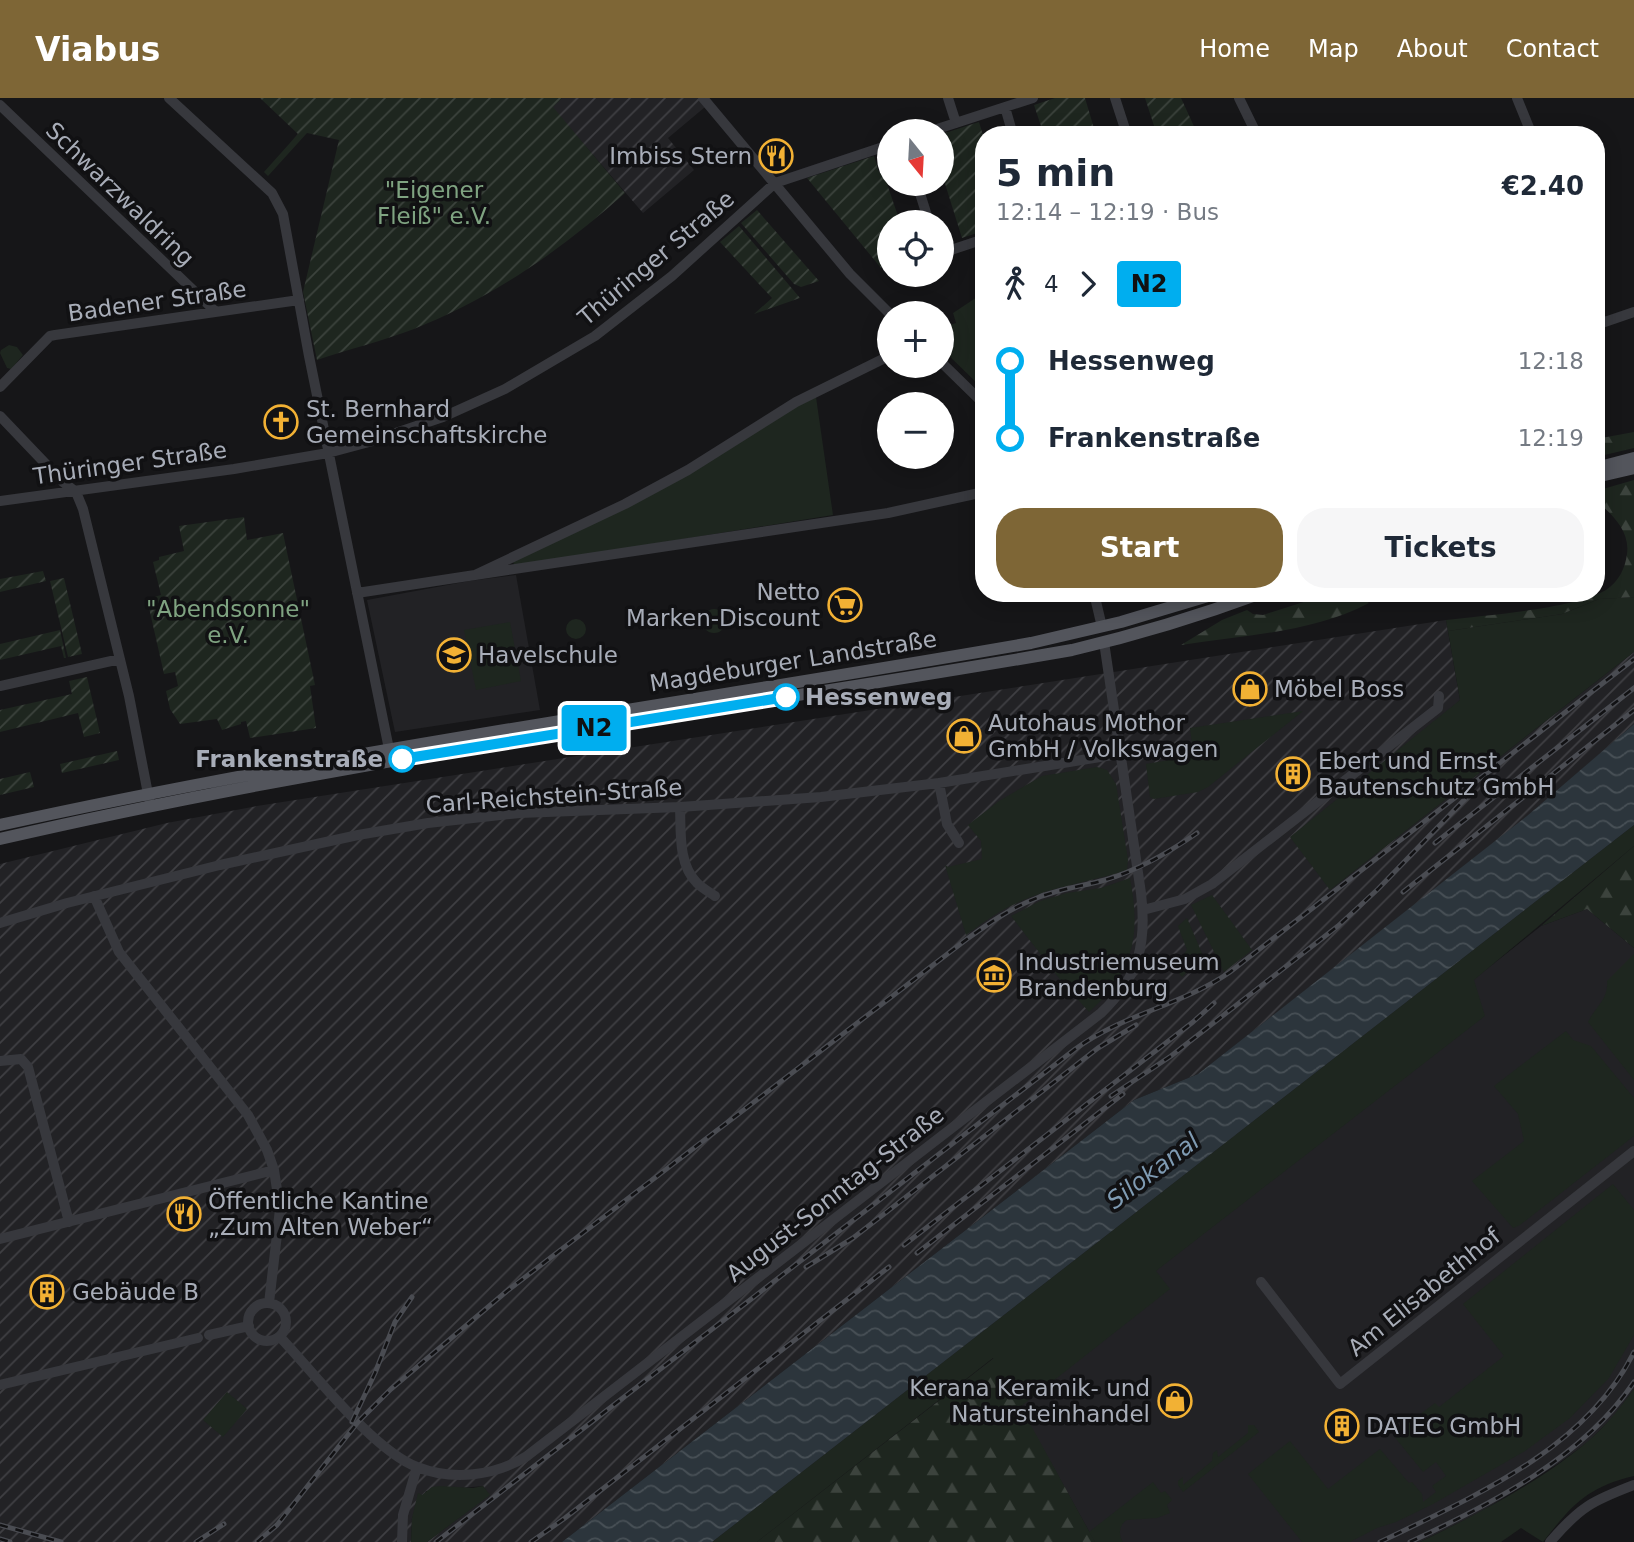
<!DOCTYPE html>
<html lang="en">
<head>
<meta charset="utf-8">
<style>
  body { margin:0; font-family:"DejaVu Sans",sans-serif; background:#f6f6f7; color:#1f2937; height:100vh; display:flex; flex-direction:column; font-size:26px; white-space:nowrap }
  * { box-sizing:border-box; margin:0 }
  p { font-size:23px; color:#747a83 }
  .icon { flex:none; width:38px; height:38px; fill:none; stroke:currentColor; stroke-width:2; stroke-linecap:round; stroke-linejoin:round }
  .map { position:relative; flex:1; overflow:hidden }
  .drawer { position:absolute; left:975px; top:28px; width:630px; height:476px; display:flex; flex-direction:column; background:#fff; border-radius:28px; box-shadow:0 4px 18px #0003 }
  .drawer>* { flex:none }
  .badge { padding:0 14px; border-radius:5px; font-size:24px; line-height:46px }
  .needle { width:46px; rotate:162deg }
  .controls { position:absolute; left:877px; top:21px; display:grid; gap:14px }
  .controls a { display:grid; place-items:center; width:77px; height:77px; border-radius:50%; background:#fff; box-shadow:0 4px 18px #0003; font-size:35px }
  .map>.badge { position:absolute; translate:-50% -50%; box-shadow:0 0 0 4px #fff }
  .legs { display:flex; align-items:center; gap:10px; height:77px; padding:0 21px; font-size:23px }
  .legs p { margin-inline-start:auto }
  .headline { display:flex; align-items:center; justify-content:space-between; height:119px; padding:0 21px }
  h1 { font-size:38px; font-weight:700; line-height:52px }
  .cta { display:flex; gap:14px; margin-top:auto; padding:14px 21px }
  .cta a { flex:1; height:80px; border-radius:28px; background:#7e6636; color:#fff; font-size:28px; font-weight:700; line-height:80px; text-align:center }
  .cta a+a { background:#f6f6f7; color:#1f2937 }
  ul { padding:0 21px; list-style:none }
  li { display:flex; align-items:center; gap:24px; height:77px; font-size:26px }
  li i { display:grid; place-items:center; width:10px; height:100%; margin:0 9px; background:currentColor }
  li i::after { content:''; width:18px; height:18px; margin:-9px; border:5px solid; border-radius:50%; background:#fff }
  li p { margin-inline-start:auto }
  li:first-child i { background:linear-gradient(#0000 50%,currentColor 0) }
  li:last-child i { background:linear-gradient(currentColor 50%,#0000 0) }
  header { display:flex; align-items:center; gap:42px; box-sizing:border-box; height:98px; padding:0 35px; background:#7e6636; color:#fff }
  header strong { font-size:33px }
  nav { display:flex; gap:38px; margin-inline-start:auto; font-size:24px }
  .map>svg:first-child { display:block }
</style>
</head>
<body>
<header>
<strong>Viabus</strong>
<nav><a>Home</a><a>Map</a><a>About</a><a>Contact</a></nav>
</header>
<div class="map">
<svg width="1634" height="1444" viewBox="0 0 1634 1444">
  <defs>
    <pattern id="industrial-furrows" width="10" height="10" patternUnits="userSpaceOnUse" patternTransform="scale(1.75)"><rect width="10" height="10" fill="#222225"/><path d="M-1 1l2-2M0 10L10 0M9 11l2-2" fill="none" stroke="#3f3f43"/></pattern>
    <pattern id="forest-firs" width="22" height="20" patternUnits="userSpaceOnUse" patternTransform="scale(1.75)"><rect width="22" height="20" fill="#1e261f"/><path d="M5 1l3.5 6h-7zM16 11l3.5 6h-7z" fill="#3c433d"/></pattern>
    <pattern id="garden-furrows" width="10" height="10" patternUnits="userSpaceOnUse" patternTransform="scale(1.75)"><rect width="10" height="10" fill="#1e261f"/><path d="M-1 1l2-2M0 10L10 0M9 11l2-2" fill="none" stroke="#3c433d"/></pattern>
    <pattern id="water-waves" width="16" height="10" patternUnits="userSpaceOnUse" patternTransform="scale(1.75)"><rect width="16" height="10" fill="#2c353c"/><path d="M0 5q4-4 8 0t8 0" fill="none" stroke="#485056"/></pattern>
  </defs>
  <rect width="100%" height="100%" fill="#161618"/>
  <path fill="#222225" d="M516,477L540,612L395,634L367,502L469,483Z
    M1587,811L1634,850V1291L1615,1317L1588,1344L1559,1365L1479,1415L1420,1444H1095L1008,1287L1484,918L1473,882L1541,828Z"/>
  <path fill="url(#industrial-furrows)" d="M562,0H698L705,9L668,40L694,72L643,115L552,9Z
    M1446,522L1460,602L1451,611L1331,791L1634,554V626L1528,718L1198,976L1134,1002L562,1444H427L489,1397L483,1388L426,1393L412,1420L411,1444H0V766L167,725L257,708Z"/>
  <path fill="#1e261f" d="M983,195V291L942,251V229L956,225L953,215Z
    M9,247L17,249L23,257L11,271L7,270L0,255L1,252Z
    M816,299L833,417L515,468L512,462L563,439L798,306Z
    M1634,499V554L1330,792L1290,739L1460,602L1448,533L1562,516L1599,501Z
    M702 523a12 12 0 1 1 24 0a12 12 0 1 1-24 0Z
    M566 531a10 10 0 1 1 20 0a10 10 0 1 1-20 0Z
    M510,524L521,583L476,592L464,532Z
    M1303,613L1208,689L1198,694L1154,701L1150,699L1146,666L1187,659L1186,647L1192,646L1190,630Z
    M1097,669L1107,672L1116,686L1128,762L1127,772C1091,784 1052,788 1017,805C998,813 983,825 966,837L945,767L948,769L982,761L981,743L968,727L999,703L1042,678Z
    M1634,727V748L1474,882L1485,918L1156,1173L1170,1191L1020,1309L993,1260L757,1444H712Z
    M1130,780C1141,837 1134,875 1089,914L1059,880L1011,818L1040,803L1067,795L1101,790Z
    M1212,797L1252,852L1224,874L1191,807Z
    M1187,820L1209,872L1202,874L1195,866L1182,879L1174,869L1187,852L1178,828Z
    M1634,856V982L1588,924C1595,909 1609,901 1607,883Z
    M1566,933L1573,942L1591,948L1634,1000V1038L1520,1127L1513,1130L1472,1083L1524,1043L1518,1016L1494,988Z
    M1613,1086L1634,1112V1237L1609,1280L1570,1320L1525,1353L1433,1406L1396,1424L1377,1430L1350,1444H1302L1248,1376L1290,1343L1328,1391L1380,1351L1409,1385L1412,1384L1422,1396L1423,1404L1436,1394L1432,1388L1446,1378L1436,1364L1423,1374L1393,1337L1435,1305L1439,1309L1504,1258L1463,1206Z
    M1634,1291V1378C1587,1389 1572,1407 1543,1444L1521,1430L1501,1444H1420C1476,1417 1540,1384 1587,1344C1606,1328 1620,1310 1634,1291Z
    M227,1294L247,1311L223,1339L203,1322Z
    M1248,1327H1254L1259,1334L1183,1394L1178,1387V1383L1183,1379V1387L1212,1363L1213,1355L1217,1352L1218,1359L1248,1335Z
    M1153,1384L1161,1395L1165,1393L1172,1402L1167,1407L1170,1415L1157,1420L1127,1422C1119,1427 1118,1436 1123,1444H1095L1089,1434Z
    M440,1388L473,1390L483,1388L490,1397L427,1444H411L412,1420L418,1395L422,1397L432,1389Z"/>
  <path fill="url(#forest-firs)" d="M1634,334V350L1596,359V341Z
    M1634,382V499L1599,501L1562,516L1448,533L1446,522C1486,517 1574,511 1606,492C1619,483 1625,471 1627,456C1630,435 1615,419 1600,406H1596V393Z
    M1348,497L1362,500L1369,505C1312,535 1243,537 1181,547L1222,522L1247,512L1253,516L1263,517L1313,501Z
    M1634,748V850L1587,811L1541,828Z
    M994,1260L1095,1444H757Z"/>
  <path fill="url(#garden-furrows)" d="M260,0H562L553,9L625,95C563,151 492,200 414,231C383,243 349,251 317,262L303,194L339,42L307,35L268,78L264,74L298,36Z
    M1055,0H1085L1096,37H1044L1034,7Z
    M1145,0H1181L1198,37H1157Z
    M979,24L983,37V133L962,140L942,76V36Z
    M874,58L879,74H883L900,124H889V164L881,170L807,80Z
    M757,112L819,183L801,189L794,186L741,125Z
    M739,128L800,200L754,216L772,200L720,144Z
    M244,419L247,442L283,435L315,587L310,588L316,630L250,640L246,623L241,624V626L222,632L217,621L180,626L170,611L166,593L178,588L175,574L164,576L147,501L161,497L153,464L159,462V459L184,453L179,428Z
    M43,473L46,483L0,494V481Z
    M64,480L82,556L68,559L50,483Z
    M60,532L66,560H64L61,548L0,562V546Z
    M87,579L100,635L84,639L78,615L0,634V612L72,596L69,583Z
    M117,653L119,662L62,675L60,666Z
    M30,674L34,689L0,697V681Z"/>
  <path fill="url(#water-waves)" d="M1634,626V727L712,1444H562L1134,1002L1198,976L1527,718Z"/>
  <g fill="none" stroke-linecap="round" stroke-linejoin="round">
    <path stroke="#37383d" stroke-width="10" d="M169,0L272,95L283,116L309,258L389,651
      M703,0L850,176L889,215
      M948,0L956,25
      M1115,0L1127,37
      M1239,0L1257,37
      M1517,0L1532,37
      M0,7L215,213
      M1005,9L1013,37
      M931,33L1033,0
      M917,86L929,124
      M942,155L984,141
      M1596,208L1602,224
      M1596,227L1634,214
      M889,258L796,304L688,372L625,406L475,477L888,415L984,394
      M942,265L984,306
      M0,289L50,238L55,237L299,202
      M0,318L63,384L76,394L83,411L129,598L149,701
      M0,403L234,371L328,355L369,344L443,319L505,291L595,238L672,178L775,85L889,47
      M357,495L475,477
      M1094,495L1102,529
      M0,588L120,561
      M939,685L947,726L959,745
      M680,709C681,734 678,766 697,785C702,790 709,794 715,798
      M94,798L119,854L248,1017L267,1052L274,1072L280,1111L269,1205
      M1143,812L1185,801L1212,786L1438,610L1439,598
      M0,825L67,805L220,767L358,737L428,725L520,715L680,709L821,699L939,685L1119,656
      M0,963L21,961L28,969L69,1124
      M0,1141L274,1072
      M1261,1184L1340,1286L1634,1053
      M248 1224a19 19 0 1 1 38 0a19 19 0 1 1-38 0Z
      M209,1237L249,1228
      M280,1239C314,1275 373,1352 417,1369C453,1383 495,1378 527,1358L1101,915C1139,879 1147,846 1141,795L1104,544
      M0,1287L198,1240
      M402,1444L403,1417L417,1369
      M1550,1444C1580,1409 1592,1403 1634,1387"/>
    <path stroke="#53555c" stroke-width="12" d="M1596,370L1634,360
      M1596,379L1634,370
      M0,727C341,652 687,605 1031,545L1121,524L1218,495
      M0,741C354,659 715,614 1072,552C1136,537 1199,518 1261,495"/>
    <defs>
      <path id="rail" d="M1435,745L1634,590
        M1403,794L1634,612
        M1111,998L1171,958L1338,828L1378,791L1466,700
        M904,1147L1193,924L1214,905
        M917,1155L1123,996
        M806,1169L853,1140L1098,950L1136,927
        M352,1324L375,1275L395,1224L412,1199
        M0,1427L61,1444
        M0,1441L10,1444
        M196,1444L224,1426
        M257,1444L277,1427L358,1324L391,1291L507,1193L967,841C989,825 1011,810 1037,800C1059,791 1083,788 1105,782C1139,772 1168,755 1197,735
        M436,1444L1074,952C1122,916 1181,908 1230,874L1634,561
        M531,1444L565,1420L889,1169
        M1380,1444C1473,1399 1586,1351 1634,1254
        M1410,1444C1491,1406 1583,1360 1634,1284"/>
    </defs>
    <use href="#rail" stroke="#4a4c52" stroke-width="5"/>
    <use href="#rail" stroke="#111113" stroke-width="2.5" stroke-dasharray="8" stroke-linecap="butt"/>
  </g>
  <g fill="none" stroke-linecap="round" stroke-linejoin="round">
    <defs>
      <path id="line-1" d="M402,661L786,599"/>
    </defs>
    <use href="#line-1" stroke="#fff" stroke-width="16"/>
    <use href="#line-1" stroke="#00aeef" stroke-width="10"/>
  </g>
  <defs>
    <symbol id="restaurant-ring" viewBox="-11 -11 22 22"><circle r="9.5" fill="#111113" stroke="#f2b134" stroke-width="1.5"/><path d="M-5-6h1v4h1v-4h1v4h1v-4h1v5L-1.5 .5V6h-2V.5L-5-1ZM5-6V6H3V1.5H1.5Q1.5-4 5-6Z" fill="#f2b134"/></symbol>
    <symbol id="church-ring" viewBox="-11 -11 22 22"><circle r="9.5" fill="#111113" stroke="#f2b134" stroke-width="1.5"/><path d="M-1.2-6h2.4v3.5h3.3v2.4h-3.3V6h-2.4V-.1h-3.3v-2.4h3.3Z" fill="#f2b134"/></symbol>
    <symbol id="supermarket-ring" viewBox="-11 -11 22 22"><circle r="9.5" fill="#111113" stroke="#f2b134" stroke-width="1.5"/><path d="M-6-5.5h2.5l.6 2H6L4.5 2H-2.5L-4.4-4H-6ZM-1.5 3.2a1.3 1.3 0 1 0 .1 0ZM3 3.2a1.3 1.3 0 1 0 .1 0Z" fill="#f2b134"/></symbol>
    <symbol id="school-ring" viewBox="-11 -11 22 22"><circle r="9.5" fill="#111113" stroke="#f2b134" stroke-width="1.5"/><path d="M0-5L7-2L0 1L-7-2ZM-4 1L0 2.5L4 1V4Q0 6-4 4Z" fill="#f2b134"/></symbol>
    <symbol id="shop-ring" viewBox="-11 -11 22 22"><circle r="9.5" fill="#111113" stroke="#f2b134" stroke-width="1.5"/><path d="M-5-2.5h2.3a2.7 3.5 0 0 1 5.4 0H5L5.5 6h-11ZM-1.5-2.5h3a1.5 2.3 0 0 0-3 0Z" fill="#f2b134"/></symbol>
    <symbol id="building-ring" viewBox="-11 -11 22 22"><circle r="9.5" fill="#111113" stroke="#f2b134" stroke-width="1.5"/><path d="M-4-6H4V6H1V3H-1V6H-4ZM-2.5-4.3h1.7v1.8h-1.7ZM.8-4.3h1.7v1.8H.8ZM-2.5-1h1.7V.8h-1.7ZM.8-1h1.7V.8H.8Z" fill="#f2b134"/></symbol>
    <symbol id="museum-ring" viewBox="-11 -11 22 22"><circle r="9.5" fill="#111113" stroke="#f2b134" stroke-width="1.5"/><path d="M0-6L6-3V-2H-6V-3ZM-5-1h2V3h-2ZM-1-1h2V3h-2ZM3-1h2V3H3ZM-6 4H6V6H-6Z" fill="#f2b134"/></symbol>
  </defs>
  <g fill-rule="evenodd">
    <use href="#restaurant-ring" x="757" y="39" width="38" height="38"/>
    <use href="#church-ring" x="262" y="305" width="38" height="38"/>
    <use href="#supermarket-ring" x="826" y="488" width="38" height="38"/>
    <use href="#school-ring" x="435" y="538" width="38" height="38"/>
    <use href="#shop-ring" x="1231" y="572" width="38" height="38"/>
    <use href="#shop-ring" x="945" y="619" width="38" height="38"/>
    <use href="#building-ring" x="1274" y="657" width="38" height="38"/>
    <use href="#museum-ring" x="975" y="858" width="38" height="38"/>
    <use href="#restaurant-ring" x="165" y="1097" width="38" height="38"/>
    <use href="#building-ring" x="28" y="1175" width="38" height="38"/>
    <use href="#shop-ring" x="1156" y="1284" width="38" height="38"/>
    <use href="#building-ring" x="1323" y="1309" width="38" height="38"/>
  </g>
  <g fill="#fff" stroke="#00aeef" stroke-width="3.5">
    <circle cx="786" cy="599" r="12"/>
    <circle cx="402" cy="661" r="12"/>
  </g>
  <g text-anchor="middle" stroke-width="7" stroke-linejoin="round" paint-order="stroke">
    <g font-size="23" fill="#a8adb8" stroke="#111113" text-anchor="start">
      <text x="752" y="66" text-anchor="end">Imbiss Stern</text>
      <text x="306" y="319">St. Bernhard<tspan x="306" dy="26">Gemeinschaftskirche</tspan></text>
      <text x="820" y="502" text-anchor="end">Netto<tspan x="820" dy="26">Marken-Discount</tspan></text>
      <text x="478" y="565">Havelschule</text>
      <text x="1274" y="599">Möbel Boss</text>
      <text x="988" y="633">Autohaus Mothor<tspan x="988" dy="26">GmbH / Volkswagen</tspan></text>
      <text x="1318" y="671">Ebert und Ernst<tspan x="1318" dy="26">Bautenschutz GmbH</tspan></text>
      <text x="1018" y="872">Industriemuseum<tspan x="1018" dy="26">Brandenburg</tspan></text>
      <text x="208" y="1111">Öffentliche Kantine<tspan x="208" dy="26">„Zum Alten Weber“</tspan></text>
      <text x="72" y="1202">Gebäude B</text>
      <text x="1150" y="1298" text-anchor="end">Kerana Keramik- und<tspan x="1150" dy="26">Natursteinhandel</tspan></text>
      <text x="1366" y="1336">DATEC GmbH</text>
    </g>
    <g font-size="23" fill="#7fa381" stroke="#111113">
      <text x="434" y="100">"Eigener<tspan x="434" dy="26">Fleiß" e.V.</tspan></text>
      <text x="228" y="519">"Abendsonne"<tspan x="228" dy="26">e.V.</tspan></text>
    </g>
    <g font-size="23" fill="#a8adb8" stroke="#111113">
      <text transform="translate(120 96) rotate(44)" y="8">Schwarzwaldring</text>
      <text transform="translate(656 160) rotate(-40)" y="8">Thüringer Straße</text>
      <text transform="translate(157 203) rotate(-8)" y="8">Badener Straße</text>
      <text transform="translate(130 365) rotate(-8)" y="8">Thüringer Straße</text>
      <text transform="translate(793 563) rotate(-9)" y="8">Magdeburger Landstraße</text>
      <text transform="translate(554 698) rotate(-4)" y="8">Carl-Reichstein-Straße</text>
      <text transform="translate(835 1096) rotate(-38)" y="8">August-Sonntag-Straße</text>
      <text transform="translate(1424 1194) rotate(-39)" y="8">Am Elisabethhof</text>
    </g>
    <g font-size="23" font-weight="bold" fill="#a8adb8" stroke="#111113" text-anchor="start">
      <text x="805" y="607">Hessenweg</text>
      <text x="383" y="669" text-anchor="end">Frankenstraße</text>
    </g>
    <g font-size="24" font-style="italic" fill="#7f9bb3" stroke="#111113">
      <text transform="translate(1153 1073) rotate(-37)" y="8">Silokanal</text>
    </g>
  </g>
</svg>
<div class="controls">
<a><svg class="needle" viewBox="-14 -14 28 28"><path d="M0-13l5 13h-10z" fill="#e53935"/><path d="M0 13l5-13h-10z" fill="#747a83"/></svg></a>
<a><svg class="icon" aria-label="locate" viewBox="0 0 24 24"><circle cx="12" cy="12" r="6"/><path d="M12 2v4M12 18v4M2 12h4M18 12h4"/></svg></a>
<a>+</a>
<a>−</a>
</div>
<b class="badge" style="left:594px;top:630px;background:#00aeef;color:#111">N2</b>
<section class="drawer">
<div class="headline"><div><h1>5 min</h1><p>12:14 – 12:19 · Bus</p></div><b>€2.40</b></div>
<div class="legs"><svg class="icon" aria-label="walk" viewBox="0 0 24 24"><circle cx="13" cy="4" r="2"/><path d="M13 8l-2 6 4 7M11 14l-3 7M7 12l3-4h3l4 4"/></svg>4<svg class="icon" aria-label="forward" viewBox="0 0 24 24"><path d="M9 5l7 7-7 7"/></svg><b class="badge" style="background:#00aeef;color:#111">N2</b></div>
<ul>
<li><i style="color:#00aeef"></i><b>Hessenweg</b><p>12:18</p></li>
<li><i style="color:#00aeef"></i><b>Frankenstraße</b><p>12:19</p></li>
</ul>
<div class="cta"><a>Start</a><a>Tickets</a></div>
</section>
</div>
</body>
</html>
